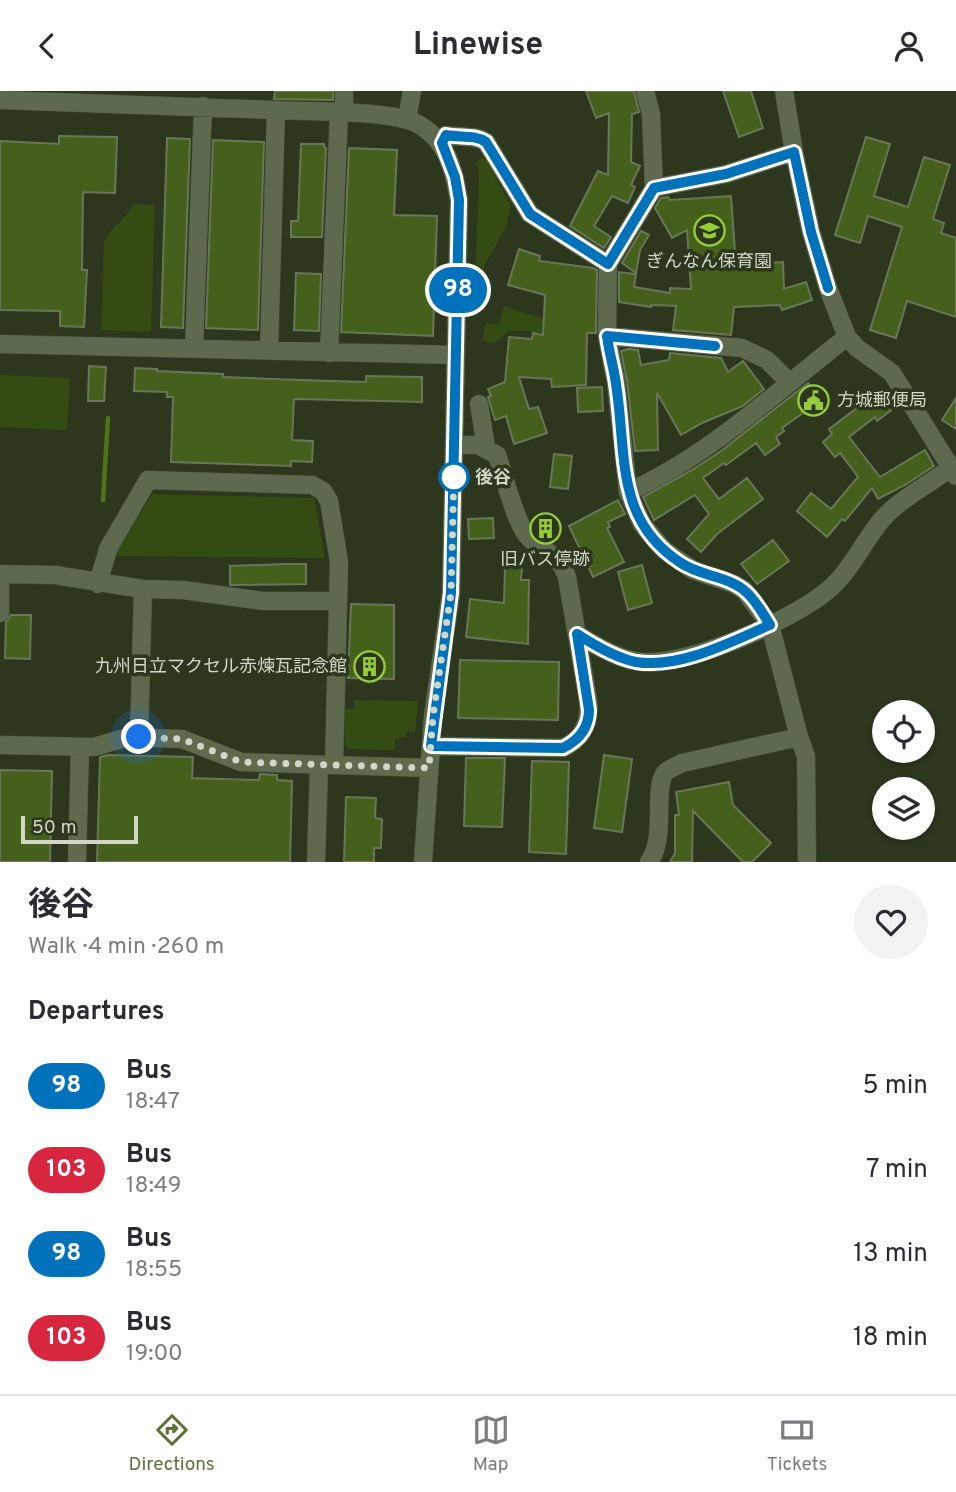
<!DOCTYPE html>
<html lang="en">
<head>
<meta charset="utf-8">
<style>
  body { margin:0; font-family:Overpass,"Noto Sans JP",sans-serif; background:#f2f2f3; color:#2b2b33; height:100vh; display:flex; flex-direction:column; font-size:26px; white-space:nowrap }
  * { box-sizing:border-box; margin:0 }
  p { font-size:23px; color:#7c7c81 }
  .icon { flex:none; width:38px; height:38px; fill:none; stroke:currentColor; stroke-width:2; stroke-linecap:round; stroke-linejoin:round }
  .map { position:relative; height:771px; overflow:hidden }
  .details { display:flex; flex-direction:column; background:#fff; flex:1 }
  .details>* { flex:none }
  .badge { padding:0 14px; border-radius:23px; font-size:24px; line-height:46px }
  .tools { position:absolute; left:872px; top:609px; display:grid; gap:14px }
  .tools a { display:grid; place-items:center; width:63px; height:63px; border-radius:50%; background:#fff; box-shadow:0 2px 5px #0004; font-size:35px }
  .scale { position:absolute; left:21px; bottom:18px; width:117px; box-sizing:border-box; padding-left:7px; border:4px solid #cfd7c7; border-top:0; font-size:19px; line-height:24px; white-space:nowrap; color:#cfd7c7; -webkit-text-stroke:5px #2c371d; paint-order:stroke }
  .you { position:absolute; width:35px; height:35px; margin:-18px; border:5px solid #fff; border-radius:50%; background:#1a73e8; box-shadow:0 0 0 10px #1a73e833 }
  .map>.badge { position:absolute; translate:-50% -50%; box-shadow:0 0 0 4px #fff }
  h2 { padding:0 28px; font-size:26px; line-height:63px }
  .round { display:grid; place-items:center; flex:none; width:74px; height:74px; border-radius:37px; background:#f2f2f3 }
  .summary { display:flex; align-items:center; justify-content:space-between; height:119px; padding:0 28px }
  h1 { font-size:33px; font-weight:700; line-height:52px }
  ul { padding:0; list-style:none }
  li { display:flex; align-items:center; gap:21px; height:84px; padding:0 28px }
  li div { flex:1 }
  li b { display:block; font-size:26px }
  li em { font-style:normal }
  li .badge { min-width:77px; font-weight:700; text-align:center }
  header { display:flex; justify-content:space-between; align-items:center; height:91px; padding:0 28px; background:#fff; font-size:32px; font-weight:700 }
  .menu { display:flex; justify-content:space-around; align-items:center; height:98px; border-top:2px solid #e1e1e2; background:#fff; font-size:19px; color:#7c7c81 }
  .menu a { display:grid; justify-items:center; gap:4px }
  .menu .selected { color:#5b7336 }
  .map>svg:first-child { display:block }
</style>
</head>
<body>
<header><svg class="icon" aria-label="back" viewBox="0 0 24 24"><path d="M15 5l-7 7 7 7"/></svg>Linewise<svg class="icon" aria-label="person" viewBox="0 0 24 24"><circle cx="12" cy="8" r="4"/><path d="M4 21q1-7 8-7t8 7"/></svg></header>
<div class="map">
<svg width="956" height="771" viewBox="0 0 956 771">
  <rect width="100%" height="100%" fill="#2c371d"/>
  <path fill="#354b12" d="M482,67L487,70L511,115L506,136L487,170L477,196L475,194L479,80L475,72Z
    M133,113L155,114L151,241L101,239L104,153C109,136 127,129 133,113Z
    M504,215L552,231L551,244L529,240H508C500,249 494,255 482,249L486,232L499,234Z
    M0,284L70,287L67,339L0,336Z
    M152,403L314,407L325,467L115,465Z
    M354,609L418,610L415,641L407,640L406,645L395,649V659L349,658L345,655V618H354Z"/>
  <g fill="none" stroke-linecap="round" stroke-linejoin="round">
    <path stroke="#527315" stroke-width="4.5" d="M103,409L108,327"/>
  </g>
  <path fill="#46601c" stroke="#697659" stroke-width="2" d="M275,0H333V9L274,8Z
    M586,0H634L639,21L632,23L631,71L640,75L631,94L635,96L628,112L612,105L594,135L611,146L604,157L570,135L598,80L608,84L609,22L596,27Z
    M723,0H751L763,37L739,46Z
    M59,45L117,46L115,102L83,101L82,179H87L84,236L60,235V220L0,219V50L59,53Z
    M866,46L890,53L874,105L908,116L924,66L950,74L933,128L944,132L941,142L956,147V226L907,210L896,247L870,239L902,136L868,125L860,152L835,144Z
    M167,47L190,48L183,237L161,236Z
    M213,49L264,51L258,239L206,237Z
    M301,53H324V56L326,57L322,146H291V130H298Z
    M349,57L397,59L394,124L437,125L433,245L341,241Z
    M731,105L736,174L783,171L784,198L806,191L812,209L782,219L780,214L734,216L731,244L673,239L676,215L651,214V216L619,211V181L636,183L634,196L670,202V197L691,198L687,139L672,147L655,117L661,107L668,106L670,109Z
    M641,140L649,144L640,159L636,182L622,172Z
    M519,158L540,165L539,170L593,177L597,179L596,242H587L586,294L552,296L551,288L519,286L529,318L538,316L547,342L514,353L506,325L495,329L488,306L491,305L488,298L505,291L509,246L532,248L533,242L543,244L545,204L508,194Z
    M296,182L321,183L319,240L294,239Z
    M629,258L638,259L641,274L669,269L670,262L721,267L728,281L743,270L764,298L743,315L702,332L681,344L657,302L658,359L635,360L627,290L621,260Z
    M89,275L106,276L104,310H88Z
    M135,277L157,278V280L223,283V286L300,289L366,291V285L422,286V311L294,308L292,349L313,350L312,371L291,370V375L171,371L173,306H167V301L134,300Z
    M808,292L826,310L814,321L810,317L782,337L784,340L776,346L780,353L765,364L756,352L726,374L724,372L703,387L719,408L747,387L763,408L717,443L701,461L687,448L709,423L695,404L654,429L643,406L692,379L721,360Z
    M602,296L603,320L578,321L577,297Z
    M881,299L894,317L877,330L875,326L849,346L880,386L925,359L934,375L905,394L878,408L872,397L845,430L842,428L827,446L797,420L811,402L831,418L858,386L840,362L835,366L823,351L832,343L829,338Z
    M956,307V338L942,329Z
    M554,363L572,365L568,398L550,396Z
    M618,409L625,423L608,431L610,436L607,437L624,471L593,486L569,435Z
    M493,427L494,447L469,448L468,428Z
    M773,449L789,470L757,493L741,473Z
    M285,473H306V493L230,494V475Z
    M642,474L652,512L628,519L618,481Z
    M505,476H522L521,489H529L528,553L466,546L470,508L504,512Z
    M351,513L394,514V588L348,587Z
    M11,524H31L30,568L5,567L6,531Z
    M460,569L559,571L558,629L458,627Z
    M108,664L193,666L192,687L259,689L260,683L277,684V689L292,690L290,771H97L100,666Z
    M604,664L632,668L622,741L594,737Z
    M466,667H505L502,736L464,735Z
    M532,670L569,671L566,763L529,761Z
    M0,679L52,680L50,771H0Z
    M729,691L733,714L771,752L752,771H743L693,720L692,771H670L675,762V724H679L676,701Z
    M346,706L376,707L375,727L382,728L381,757H374V771H344Z"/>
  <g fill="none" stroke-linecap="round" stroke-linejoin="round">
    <defs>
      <path id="minor" d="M344,0V22
        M645,0L651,23L654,97L608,173L607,245L616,291L628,401L642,433L664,459L693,479L734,493L744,499L770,534L799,646L806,665L807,771
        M784,0L794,61L811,141L828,197L847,246L857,257L892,282L956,385
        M0,9C92,12 184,16 276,19C309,21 392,19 418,33C447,49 454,79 459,109L451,502L433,625L423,771
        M407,28L412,0
        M442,52L446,44C460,47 474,43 486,51L530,123L608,173
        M654,97L726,83L794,61
        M607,245L742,257L767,269L789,291
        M0,253L456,264
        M194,257L203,15
        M269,260L276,19
        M329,262L339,21
        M479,313L486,356
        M628,401C709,365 777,300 847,246
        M0,483V522
        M1,483L55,484L143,498L183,499L263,510H338
        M98,493L108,458L148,389L312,394L323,400L329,410L339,471L334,674
        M577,543C594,554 615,566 635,570C680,580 792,529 827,500C849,482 862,454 879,432C895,411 930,392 951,377
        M139,647L143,498
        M0,654L94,656L128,646L182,648L241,671L429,677
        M431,655L563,657C584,647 590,631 588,609L567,486C556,457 540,462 526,443C514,427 504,384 497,364L478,354H455
        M77,771L80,656
        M316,771L319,674
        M649,771C668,745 651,693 667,680C671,677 678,674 682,672L799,646"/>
    </defs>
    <use href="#minor" stroke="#48523b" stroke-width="19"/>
    <use href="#minor" stroke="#5d6a4e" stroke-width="18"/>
  </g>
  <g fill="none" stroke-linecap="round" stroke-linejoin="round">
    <defs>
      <path id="line" d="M715,255L607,245C609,262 614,277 616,293C627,361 614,429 681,472C700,485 728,485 745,500C756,509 763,523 770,534C730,551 680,578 636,571C616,567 594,554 577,543L589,619C589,637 579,649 563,657L431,655L451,502L459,109L455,86L442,52L446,44C460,47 474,43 486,51L530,123L608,173L654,97L726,83L794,61L811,141L828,197"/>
    </defs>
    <use href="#line" stroke="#fff" stroke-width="16"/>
    <use href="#line" stroke="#0072bc" stroke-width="10"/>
    <path stroke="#cfd7c7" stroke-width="7" stroke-dasharray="0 12.6" d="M139,646L182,648L241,671L429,677L433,625L451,502L454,379V386"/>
  </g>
  <defs>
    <symbol id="school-ring" viewBox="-11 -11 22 22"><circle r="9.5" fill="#2c371d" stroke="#96cc39" stroke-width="1.5"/><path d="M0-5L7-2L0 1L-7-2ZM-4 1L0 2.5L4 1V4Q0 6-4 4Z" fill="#96cc39"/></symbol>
    <symbol id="civic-ring" viewBox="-11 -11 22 22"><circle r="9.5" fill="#2c371d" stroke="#96cc39" stroke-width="1.5"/><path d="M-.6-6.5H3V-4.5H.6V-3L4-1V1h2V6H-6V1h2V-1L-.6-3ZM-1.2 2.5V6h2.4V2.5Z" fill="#96cc39"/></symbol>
    <symbol id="building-ring" viewBox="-11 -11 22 22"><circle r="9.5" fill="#2c371d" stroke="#96cc39" stroke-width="1.5"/><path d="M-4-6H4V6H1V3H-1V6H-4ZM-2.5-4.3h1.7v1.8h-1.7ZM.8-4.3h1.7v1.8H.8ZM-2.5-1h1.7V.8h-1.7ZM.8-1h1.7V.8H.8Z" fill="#96cc39"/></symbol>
  </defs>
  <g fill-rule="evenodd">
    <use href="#school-ring" x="692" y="122" width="35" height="35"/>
    <use href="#civic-ring" x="796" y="292" width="35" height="35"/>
    <use href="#building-ring" x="528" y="420" width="35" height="35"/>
    <use href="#building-ring" x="352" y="558" width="35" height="35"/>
  </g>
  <circle fill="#fff" stroke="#0072bc" stroke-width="3.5" cx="454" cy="386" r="14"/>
  <g text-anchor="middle" stroke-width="7" stroke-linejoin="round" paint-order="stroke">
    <g font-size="18" fill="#cfd7c7" stroke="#2c371d">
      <text x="709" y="176">ぎんなん保育園</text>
      <text x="837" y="315" text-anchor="start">方城郵便局</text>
      <text x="545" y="474">旧バス停跡</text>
      <text x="347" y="581" text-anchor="end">九州日立マクセル赤煉瓦記念館</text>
    </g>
    <g font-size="18" font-weight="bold" fill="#cfd7c7" stroke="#2c371d" text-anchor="start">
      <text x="475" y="392">後谷</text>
    </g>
  </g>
</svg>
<div class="tools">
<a><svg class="icon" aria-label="locate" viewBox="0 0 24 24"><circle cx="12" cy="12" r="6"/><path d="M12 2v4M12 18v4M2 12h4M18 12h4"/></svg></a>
<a><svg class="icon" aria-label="layers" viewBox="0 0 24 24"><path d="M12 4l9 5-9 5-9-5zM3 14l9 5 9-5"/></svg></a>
</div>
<div class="scale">50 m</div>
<div class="you" style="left:139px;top:646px"></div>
<b class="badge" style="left:458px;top:199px;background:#0072bc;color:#fff">98</b>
</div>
<section class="details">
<div class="summary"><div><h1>後谷</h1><p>Walk · 4 min · 260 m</p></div><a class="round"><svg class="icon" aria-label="heart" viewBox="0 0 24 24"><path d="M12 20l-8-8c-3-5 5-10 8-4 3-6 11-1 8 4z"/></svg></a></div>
<h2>Departures</h2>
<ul>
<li><span class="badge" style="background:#0072bc;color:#fff">98</span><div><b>Bus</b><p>18:47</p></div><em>5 min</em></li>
<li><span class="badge" style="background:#d7263d;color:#fff">103</span><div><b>Bus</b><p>18:49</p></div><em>7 min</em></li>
<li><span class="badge" style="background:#0072bc;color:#fff">98</span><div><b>Bus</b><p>18:55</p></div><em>13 min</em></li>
<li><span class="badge" style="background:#d7263d;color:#fff">103</span><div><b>Bus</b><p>19:00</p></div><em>18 min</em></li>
</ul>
</section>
<nav class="menu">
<a class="selected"><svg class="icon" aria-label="directions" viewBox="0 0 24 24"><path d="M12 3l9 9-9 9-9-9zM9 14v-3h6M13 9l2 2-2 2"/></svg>Directions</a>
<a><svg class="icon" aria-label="map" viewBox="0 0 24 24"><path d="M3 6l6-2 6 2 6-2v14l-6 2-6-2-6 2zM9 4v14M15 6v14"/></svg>Map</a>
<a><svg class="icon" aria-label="tickets" viewBox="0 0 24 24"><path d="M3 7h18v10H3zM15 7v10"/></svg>Tickets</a>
</nav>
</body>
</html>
